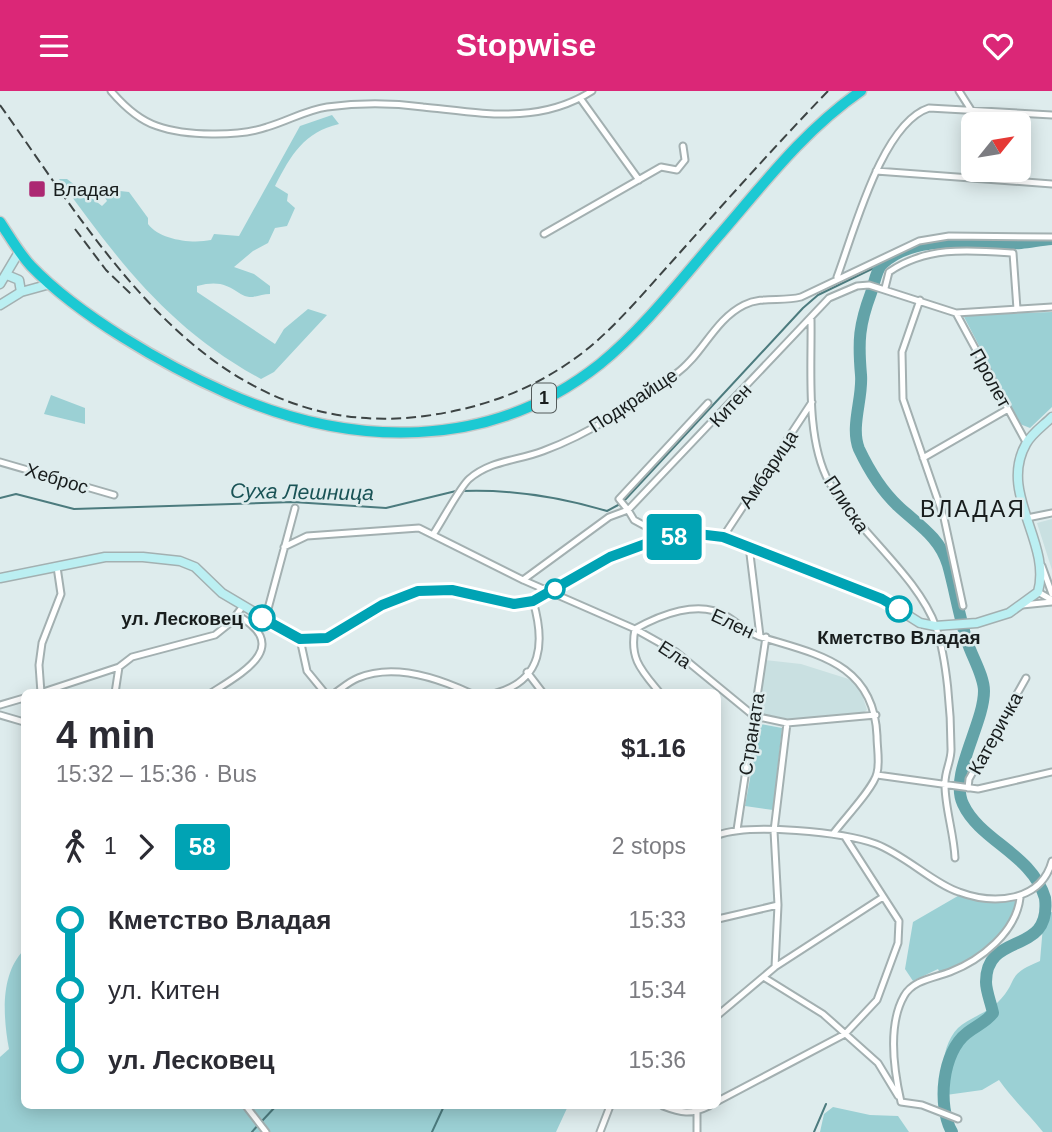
<!DOCTYPE html>
<html lang="en">
<head>
<meta charset="utf-8">
<style>
  body { margin:0; font-family:Arial,sans-serif; background:#f2f2f3; color:#2b2b33; height:100vh; display:flex; flex-direction:column; font-size:26px; white-space:nowrap }
  * { box-sizing:border-box; margin:0 }
  p { font-size:23px; color:#7c7c81 }
  .icon { flex:none; width:38px; height:38px; fill:none; stroke:currentColor; stroke-width:2; stroke-linecap:round; stroke-linejoin:round }
  .map { position:relative; flex:1; overflow:hidden }
  .panel { position:absolute; left:21px; top:598px; width:700px; height:420px; display:flex; flex-direction:column; background:#fff; border-radius:10px; box-shadow:0 4px 18px #0003 }
  .panel>* { flex:none }
  .badge { padding:0 14px; border-radius:5px; font-size:24px; line-height:46px }
  .needle { width:46px; rotate:60deg }
  .tools { position:absolute; left:961px; top:21px; display:grid; gap:14px }
  .tools a { display:grid; place-items:center; width:70px; height:70px; border-radius:10px; background:#fff; box-shadow:0 4px 18px #0003; font-size:35px }
  .map>.badge { position:absolute; translate:-50% -50%; box-shadow:0 0 0 4px #fff }
  .legs { display:flex; align-items:center; gap:10px; height:77px; padding:0 35px; font-size:23px }
  .legs p { margin-inline-start:auto }
  .summary { display:flex; align-items:center; justify-content:space-between; height:119px; padding:0 35px }
  h1 { font-size:38px; font-weight:600; line-height:52px }
  ul { padding:0 35px; list-style:none }
  li { display:flex; align-items:center; gap:24px; height:70px; font-size:26px }
  li i { display:grid; place-items:center; width:10px; height:100%; margin:0 9px; background:currentColor }
  li i::after { content:''; width:18px; height:18px; margin:-9px; border:5px solid; border-radius:50%; background:#fff }
  li p { margin-inline-start:auto }
  li:first-child i { background:linear-gradient(#0000 50%,currentColor 0) }
  li:last-child i { background:linear-gradient(currentColor 50%,#0000 0) }
  header { display:flex; justify-content:space-between; align-items:center; height:91px; padding:0 35px; background:#db2777; color:#fff; font-size:32px; font-weight:600 }
  .map>svg:first-child { display:block }
</style>
</head>
<body>
<header><svg class="icon" aria-label="menu" viewBox="0 0 24 24"><path d="M4 6h16M4 12h16M4 18h16"/></svg>Stopwise<svg class="icon" aria-label="heart" viewBox="0 0 24 24"><path d="M12 20l-8-8c-3-5 5-10 8-4 3-6 11-1 8 4z"/></svg></header>
<div class="map">
<svg width="1052" height="1041" viewBox="0 0 1052 1041">
  <rect width="100%" height="100%" fill="#deeced"/>
  <path fill="#c9e0e1" d="M1052,428V479L1037,432Z
    M765,569L801,573L858,591L867,619L856,626L789,628L760,622L757,619Z"/>
  <path fill="#9bd0d4" d="M332,24L339,33C304,41 291,64 275,95L288,103L287,110L295,117L287,135L275,137L268,152L253,160L234,176L254,183L270,195V203C264,203 258,205 253,206C235,207 232,185 197,195V201L275,253L284,238L308,218L327,224L274,281L261,288C169,238 119,171 59,88H67L102,115L107,110L103,103L111,99L129,101L148,127V133C160,149 192,153 211,149L214,143L239,145L300,35Z
    M1052,221V316L1030,337L1020,333L963,224Z
    M51,304L85,317V333L44,323Z
    M760,633L782,637L773,719L745,715Z
    M963,802L980,807H1020L1013,833L986,859L941,884L938,878L913,890L905,878L913,831Z
    M1052,821V1041H1043C1028,1022 1014,1010 999,989L982,999L946,1004C940,984 942,953 958,937C970,926 988,922 999,910C1020,888 1004,885 1040,870L1044,823Z
    M24,859V1015H568L556,1041H0V966L9,958C3,926 0,883 24,859Z
    M833,1016L870,1024L898,1025L909,1041H820L824,1023Z"/>
  <g fill="none" stroke-linecap="round" stroke-linejoin="round">
    <path stroke="#4c7b7e" stroke-width="2" d="M461,400C511,398 560,406 607,420L620,413
      M0,407L16,403L74,418L293,411L386,417L456,400
      M624,410L803,217L818,204L880,174
      M262,1030L276,1015
      M252,1041L258,1034
      M432,1041L444,1015
      M814,1041L826,1013"/>
    <path stroke="#63a3a8" stroke-width="12" d="M952,1041C937,1015 942,961 967,942C977,934 985,932 993,922C991,912 986,900 986,891C986,839 1052,866 1045,807C1032,763 980,750 963,713C949,684 984,633 984,600C984,585 972,566 967,550C959,525 955,499 948,474C940,446 917,433 898,415C882,400 868,377 859,358C850,336 863,307 861,284C858,250 859,234 871,202C874,194 876,179 882,173C918,140 978,155 1021,152C1031,151 1041,149 1052,148"/>
    <defs>
      <path id="street" d="M111,0C123,14 139,29 157,35C185,45 239,46 267,36C288,30 306,19 327,16C357,12 393,12 423,16C482,22 539,34 592,0
        M959,0L973,22
        M580,7L639,89
        M876,80L1052,93
        M544,143L661,76L677,79L685,69L683,55
        M837,186C854,141 882,32 929,17L1052,24
        M885,197L889,181C927,155 969,159 1013,162L1017,218
        M920,209L902,261L903,308L944,427L963,515
        M956,222L1026,351
        M811,228C812,277 805,347 829,391C856,439 918,485 936,536C947,569 951,622 951,657C952,669 944,681 945,694C945,717 954,743 955,767
        M708,312L619,408L628,419L829,207L857,195L869,194L956,222L1052,216
        M923,367L1008,318
        M0,371L114,404
        M1027,427L1052,422
        M434,442C442,430 460,396 469,388C491,369 517,370 543,360C592,342 635,312 677,282C703,263 714,229 744,214C762,205 782,211 801,206L919,150L949,145L1052,146
        M723,446L812,311
        M749,455L760,545
        M284,456L307,445L419,437L523,489L635,538L676,561L754,625L787,632L876,624
        M1042,475L1052,503
        M523,489L609,426L628,419L634,429L667,447
        M1038,501L1052,509
        M1022,514L1052,511
        M265,529L295,417
        M300,548L307,580L325,602
        M527,581L543,602
        M40,602L119,576L132,566L215,544L230,532L243,515
        M41,602L39,574L42,552L61,503L57,476
        M115,602L119,576
        M211,602C244,581 292,555 237,524
        M335,602C342,597 350,590 358,587C393,572 438,587 470,602
        M496,602C543,589 545,551 533,510
        M660,602C642,580 629,568 635,538C660,524 699,508 726,525C738,532 745,540 758,545C815,563 874,571 877,645C877,657 880,671 877,682C874,697 843,729 833,743
        M0,614L24,607
        M0,624L24,631
        M877,684L978,698L1052,681
        M968,697L969,688L1026,587
        M737,739L766,546
        M718,744C750,732 843,741 876,753C905,764 934,793 959,801C994,814 1041,811 1052,770
        M718,828L778,814
        M775,876L778,814L774,740L787,632
        M765,887L823,923L878,972L898,1005
        M718,924L775,876L883,806
        M718,1010L845,943L877,909L898,852L899,830L845,746
        M901,1011C894,980 887,935 904,905C913,889 934,887 950,881C981,869 1016,841 1020,807
        M901,1011L922,1014L958,1028
        M246,1015L266,1041
        M663,1015C681,1022 691,1024 709,1015
        M697,1015V1041
        M600,1041L610,1015"/>
      <path id="secondary" d="M7,184L19,189L21,201
        M0,193L19,161
        M0,214L21,201L50,193
        M0,487L105,466H143L180,470L195,476L222,502L300,548L327,547L382,514L417,500L452,499L514,513L533,510L610,466L648,452L698,443L723,446L749,455L882,508L920,532L935,535L977,532L1009,522L1038,501C1052,452 998,402 1026,353C1031,343 1044,334 1052,326"/>
      <path id="highway" d="M0,131C10,146 19,162 31,175C78,224 164,274 227,302C351,357 489,361 600,273C643,238 680,190 716,148C762,95 803,40 861,0"/>
    </defs>
    <use href="#street" stroke="#a3b0b1" stroke-width="9"/>
    <use href="#secondary" stroke="#a3b0b1" stroke-width="11"/>
    <use href="#highway" stroke="#c8c9c9" stroke-width="13"/>
    <use href="#street" stroke="#fff" stroke-width="5"/>
    <use href="#secondary" stroke="#bbeff2" stroke-width="8"/>
    <use href="#highway" stroke="#1cc9d3" stroke-width="10"/>
    <path stroke="#3d4444" stroke-width="2" stroke-dasharray="10 5" stroke-linecap="butt" d="M0,14C104,160 213,353 425,325C483,317 533,299 581,263C616,236 646,199 676,166C726,110 776,54 828,0
      M75,138L106,179L132,204"/>
  </g>
  <g fill="none" stroke-linecap="round" stroke-linejoin="round">
    <defs>
      <path id="line-1" d="M262,527L300,548L327,547L382,514L418,500L452,499L514,513L533,510L610,466L648,452L698,443L723,446L882,508L899,518"/>
    </defs>
    <use href="#line-1" stroke="#fff" stroke-width="16"/>
    <use href="#line-1" stroke="#00a3b4" stroke-width="10"/>
  </g>
  <rect fill="#ac2872" stroke="#deeced" stroke-width="2.5" x="28" y="89" width="18" height="18" rx="3.5"/>
  <g fill="#fff" stroke="#00a3b4" stroke-width="3.5">
    <circle cx="555" cy="498" r="9"/>
    <circle cx="899" cy="518" r="12"/>
    <circle cx="262" cy="527" r="12"/>
  </g>
  <g text-anchor="middle" stroke-width="5" stroke-linejoin="round" paint-order="stroke">
    <rect fill="#deeced" stroke="#535b5b" stroke-width="2" x="532" y="292.5" width="24" height="29" rx="5"/>
    <g font-size="18" font-weight="bold" fill="#181d1d">
      <text x="544" y="313">1</text>
    </g>
    <g font-size="19" fill="#181d1d" stroke="#deeced" text-anchor="start">
      <text x="53" y="105">Владая</text>
    </g>
    <g font-size="19" fill="#181d1d" stroke="#deeced">
      <text transform="translate(991 287) rotate(61)" y="7">Пролет</text>
      <text transform="translate(633 309) rotate(-33)" y="7">Подкрайще</text>
      <text transform="translate(730 314) rotate(-47)" y="7">Китен</text>
      <text transform="translate(768 378) rotate(-56)" y="7">Амбарица</text>
      <text transform="translate(57 387) rotate(17)" y="7">Хеброс</text>
      <text transform="translate(847 413) rotate(56)" y="7">Плиска</text>
      <text transform="translate(733 532) rotate(25)" y="7">Елен</text>
      <text transform="translate(675 563) rotate(33)" y="7">Ела</text>
      <text transform="translate(995 642) rotate(-61)" y="7">Катеричка</text>
      <text transform="translate(751 643) rotate(-81)" y="7">Страната</text>
    </g>
    <g font-size="19" font-weight="bold" fill="#181d1d" stroke="#deeced" text-anchor="end">
      <text x="243" y="534">ул. Лесковец</text>
      <text x="899" y="553" text-anchor="middle">Кметство Владая</text>
    </g>
    <g font-size="21" font-style="italic" fill="#1a5356" stroke="#deeced">
      <text transform="translate(302 401) rotate(1)" y="7">Суха Лешница</text>
    </g>
    <g font-size="23" letter-spacing="2" fill="#181d1d" stroke="#deeced">
      <text x="973" y="426">ВЛАДАЯ</text>
    </g>
  </g>
</svg>
<div class="tools">
<a><svg class="needle" viewBox="-14 -14 28 28"><path d="M0-13l5 13h-10z" fill="#e53935"/><path d="M0 13l5-13h-10z" fill="#7c7c81"/></svg></a>
</div>
<b class="badge" style="left:674px;top:446px;background:#00a3b4;color:#fff">58</b>
<section class="panel">
<div class="summary"><div><h1>4 min</h1><p>15:32 – 15:36 · Bus</p></div><b>$1.16</b></div>
<div class="legs"><svg class="icon" aria-label="walk" viewBox="0 0 24 24"><circle cx="13" cy="4" r="2"/><path d="M13 8l-2 6 4 7M11 14l-3 7M7 12l3-4h3l4 4"/></svg>1<svg class="icon" aria-label="forward" viewBox="0 0 24 24"><path d="M9 5l7 7-7 7"/></svg><b class="badge" style="background:#00a3b4;color:#fff">58</b><p>2 stops</p></div>
<ul>
<li><i style="color:#00a3b4"></i><b>Кметство Владая</b><p>15:33</p></li>
<li><i style="color:#00a3b4"></i><span>ул. Китен</span><p>15:34</p></li>
<li><i style="color:#00a3b4"></i><b>ул. Лесковец</b><p>15:36</p></li>
</ul>
</section>
</div>
</body>
</html>
